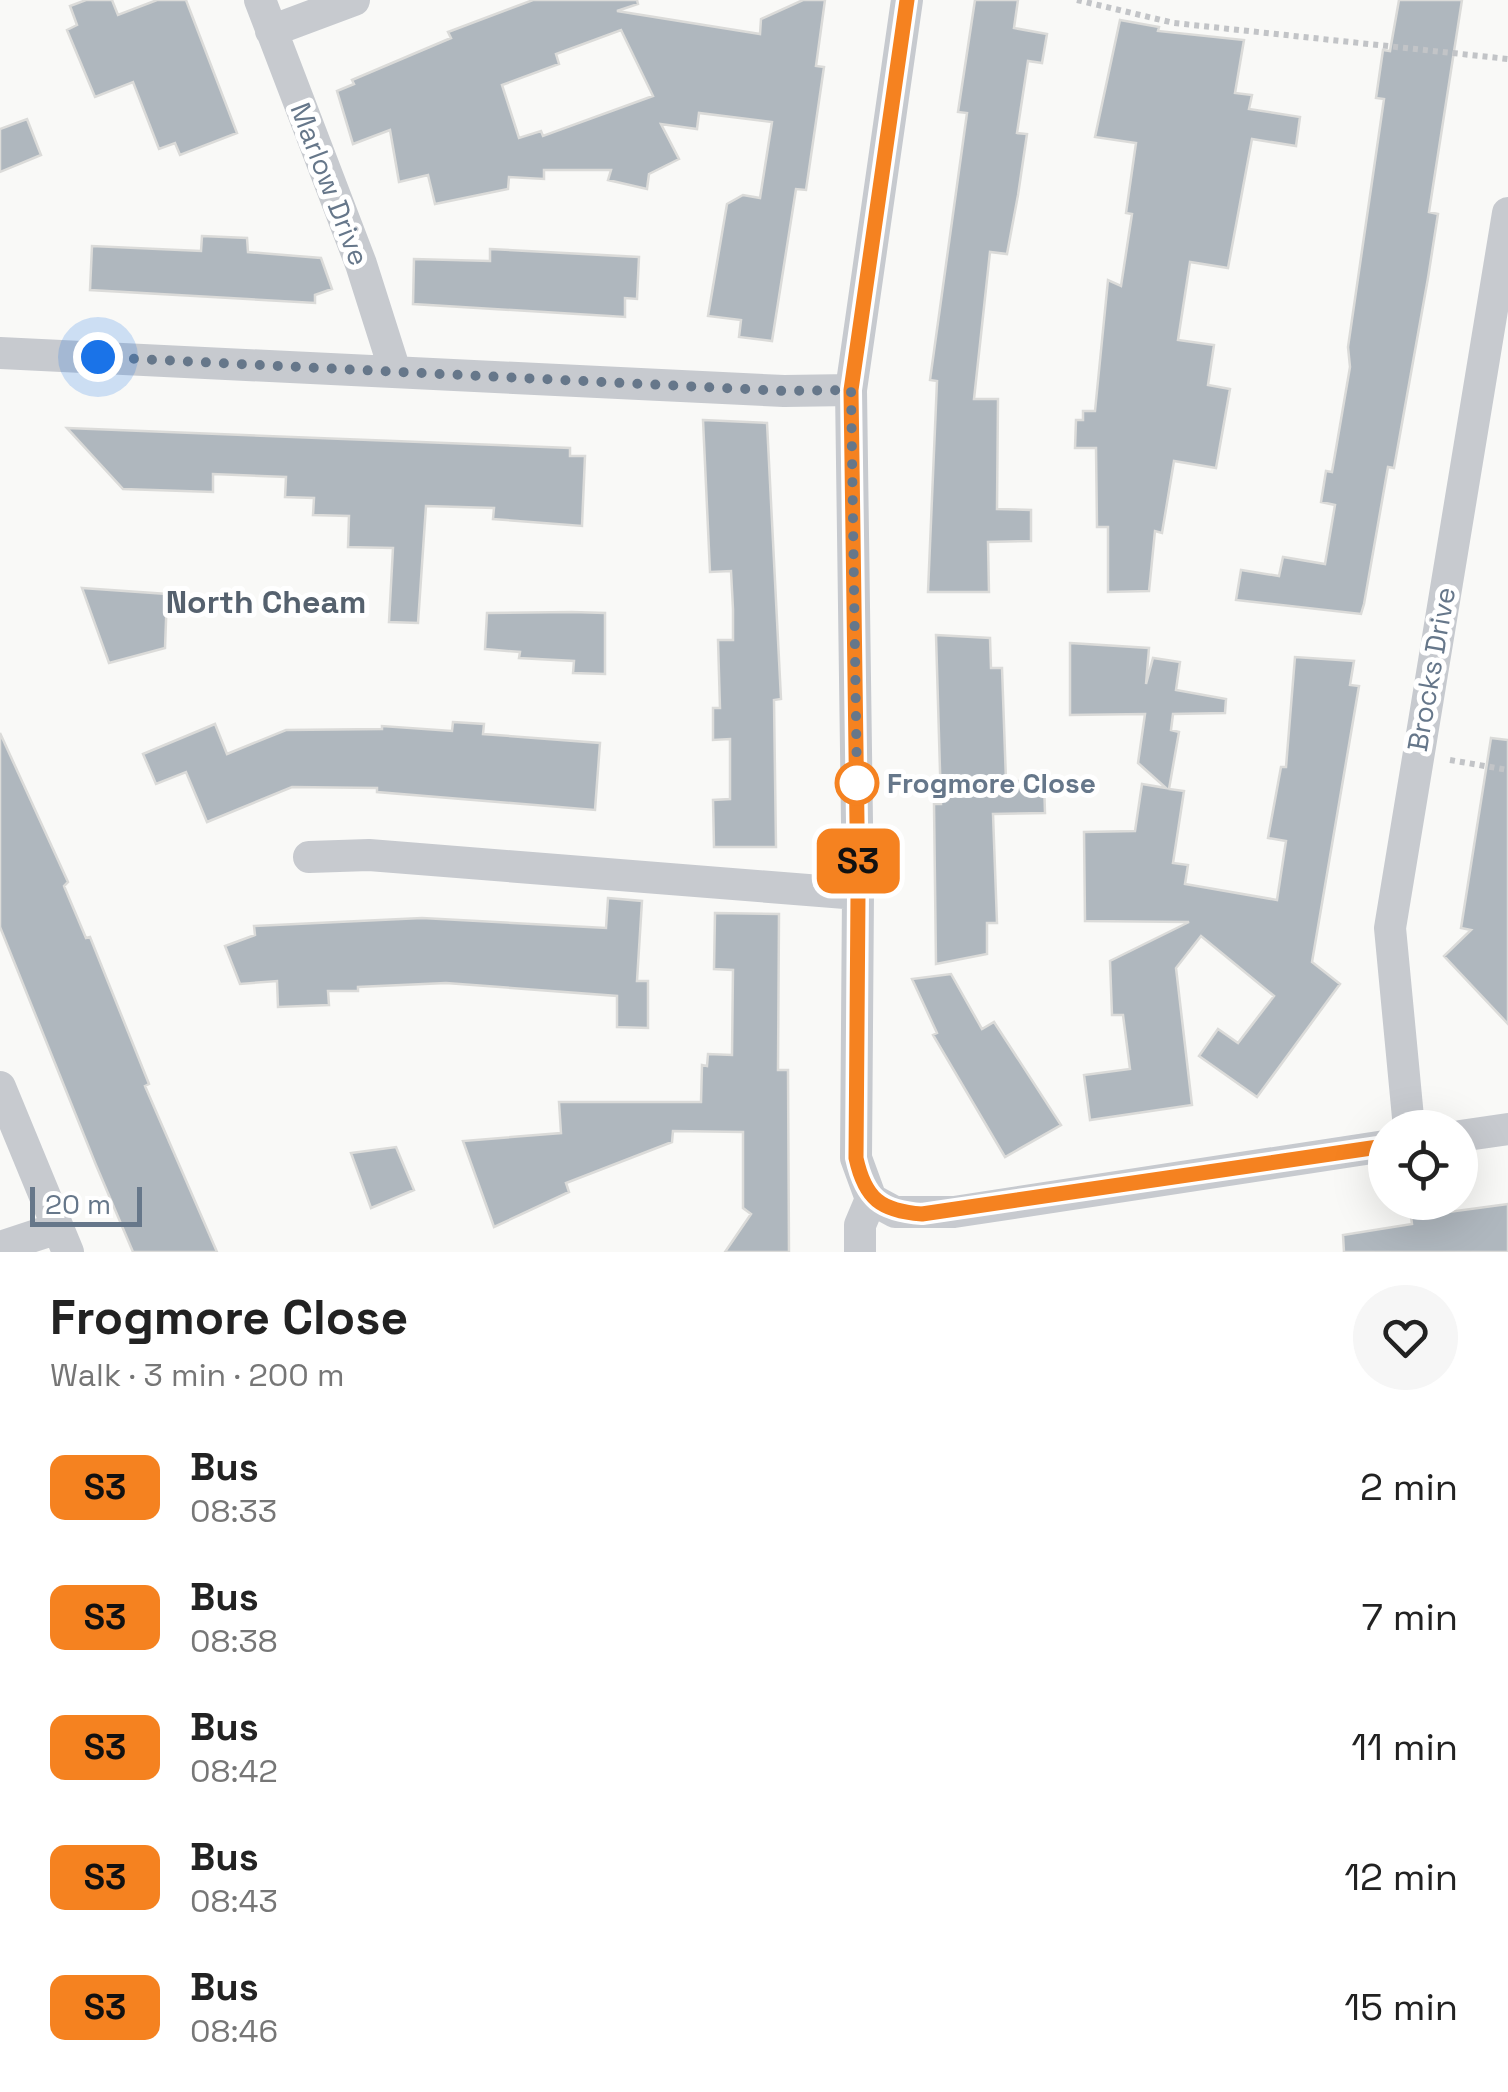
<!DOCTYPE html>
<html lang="en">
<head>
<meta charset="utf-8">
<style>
  body { margin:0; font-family:"Space Grotesk",sans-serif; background:#f6f6f6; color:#222; height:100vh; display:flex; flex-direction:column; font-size:38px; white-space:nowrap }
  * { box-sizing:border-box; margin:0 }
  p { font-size:32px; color:#767676 }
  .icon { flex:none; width:55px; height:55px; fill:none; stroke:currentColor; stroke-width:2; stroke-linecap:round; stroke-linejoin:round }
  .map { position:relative; height:1252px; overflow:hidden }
  .sheet { display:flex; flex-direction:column; background:#fff; flex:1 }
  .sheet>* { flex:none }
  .badge { padding:0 20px; border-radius:15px; font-size:35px; line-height:65px }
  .fabs { position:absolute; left:1368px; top:1110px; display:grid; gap:20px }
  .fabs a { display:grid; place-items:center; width:110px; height:110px; border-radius:50%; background:#fff; box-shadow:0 10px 40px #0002; font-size:50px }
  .scale { position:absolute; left:30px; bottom:25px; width:112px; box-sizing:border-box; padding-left:10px; border:5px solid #66778a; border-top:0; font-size:28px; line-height:35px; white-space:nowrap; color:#66778a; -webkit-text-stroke:8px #fff; paint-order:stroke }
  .you { position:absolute; width:50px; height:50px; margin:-25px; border:8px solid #fff; border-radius:50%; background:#1a73e8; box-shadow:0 0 0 15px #1a73e833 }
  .map>.badge { position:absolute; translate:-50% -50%; box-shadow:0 0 0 5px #fff }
  .round { display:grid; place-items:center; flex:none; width:105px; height:105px; border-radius:52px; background:#f6f6f6 }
  .headline { display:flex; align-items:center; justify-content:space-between; height:170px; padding:0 50px }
  h1 { font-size:48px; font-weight:700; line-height:75px }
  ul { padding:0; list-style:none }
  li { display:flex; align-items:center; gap:30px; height:130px; padding:0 50px }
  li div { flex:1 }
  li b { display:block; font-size:38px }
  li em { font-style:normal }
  li .badge { min-width:110px; font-weight:700; text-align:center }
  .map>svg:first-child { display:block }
</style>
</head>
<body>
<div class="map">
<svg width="1508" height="1252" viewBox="0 0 1508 1252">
  <rect width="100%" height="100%" fill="#f9f9f7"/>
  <path fill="#afb7be" stroke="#dbdbd9" stroke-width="2.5" fill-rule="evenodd" d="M86,0H112L118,15L157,0H186L237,133L180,155L175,143L159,149L133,82L95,97L67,30L77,25L70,6Z
    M533,0H637L638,4L617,11L760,34L761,19L803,0H825L816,66L824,67L806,190L796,189L772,341L739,337L741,320L708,316L727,204L743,195L760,198L772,122L699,113L697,129L661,124L679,159L649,174L647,189L608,180L611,170H544V179L509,177L508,189L435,204L428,175L399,182L390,130L353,144L337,91L354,84L352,80L451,38L448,32ZM621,30L653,96L543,136L541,131L519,138L502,85L559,64L556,54Z
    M975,0H1018L1014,28L1047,34L1042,63L1028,61L1017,133L1027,134L1018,195L1007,254L990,252L974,399H998L997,509L1031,510V541L988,542L989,592H928L937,381L930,380L967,113L958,112Z
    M1399,0H1462L1429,212L1438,214L1428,278L1394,468L1388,467L1364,604L1361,614L1236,600L1241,570L1279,576L1283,557L1325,564L1335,505L1321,502L1326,471L1332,472L1350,367L1348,347L1384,99L1376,98L1383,50L1390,51Z
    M1120,20L1159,27L1158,31L1244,40L1235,93L1252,95L1249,109L1300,117L1296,146L1252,139L1228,268L1190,262L1178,340L1214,345L1208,385L1230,389L1216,468L1174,461L1162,533L1155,531L1149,591L1108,592V527H1097L1096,448H1075L1076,420H1083V411H1095L1108,280L1121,286L1132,214L1126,213L1136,143L1095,137Z
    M27,119L41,155L0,172V129Z
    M202,236L247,238L248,252L321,258L332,289L315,295V303L90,290L92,246L201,251Z
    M490,249L639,257L637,299L625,298V317L413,304L414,259L490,261Z
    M703,420L767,423L781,699L774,700L776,847H714L713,800L730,799V739L713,740V708H720L718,640H733V609L731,571L710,572Z
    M67,428L570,448V456H585L582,526L493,519L494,508L426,506L418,623L389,622L393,548L348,547L349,516L313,515L314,498L285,497L286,477L213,474V492L123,489Z
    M82,588L167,594L165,648L109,663Z
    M572,612L605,613V674L573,673L574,661L519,658L520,652L485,649L487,613Z
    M936,635L990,638L991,668H1002L1006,781H1044L1045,813L993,814L997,923H987V954L936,964L934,804H941Z
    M1070,643L1149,648L1146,684L1153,658L1180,662L1176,690L1226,699L1225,713L1173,714L1171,730L1179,732L1169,789L1184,791L1173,863L1188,865L1185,884L1277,900L1286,841L1268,838L1281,767H1286L1295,657L1354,661L1350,685L1359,686L1312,962L1340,984L1257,1097L1199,1056L1218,1029L1238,1043L1274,996L1201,936L1176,968L1192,1105L1090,1120L1084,1075L1130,1069L1123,1015H1112L1110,961L1189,922L1085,921L1084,832L1135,831L1142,784L1166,788L1138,763L1145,714L1070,715Z
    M453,722L484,724L483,734L600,743L595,810L377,792V788L292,787L207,822L186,772L156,784L143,754L215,724L227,754L286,730L382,729V726L452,731Z
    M0,733L68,882L64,886L86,938L90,937L149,1084L145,1086L217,1252H133L96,1165L0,927Z
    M1491,738L1508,740V1024L1444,956L1471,930L1461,928Z
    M608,898L642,901L637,981H648V1028L617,1027V996L446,983L358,987V991H328L329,1005L278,1007L277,981L240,984L225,946L255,935L254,926L422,918L606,928Z
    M715,913L779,914L778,1070H788L789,1252H725L751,1214L743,1208V1132L673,1131L672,1142L566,1183L569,1192L494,1227L463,1141L561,1133L559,1102H701L702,1065L707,1066L708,1054L732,1055L733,970L714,969Z
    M951,974L982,1029L994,1022L1061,1125L1005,1157L933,1035L937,1033L912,979Z
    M396,1147L414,1190L371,1208L351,1153Z
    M1508,1204V1252H1344L1343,1235L1412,1224L1411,1217Z"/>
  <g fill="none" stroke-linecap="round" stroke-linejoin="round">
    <path stroke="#c2c4c7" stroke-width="6" stroke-dasharray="5 5" stroke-linecap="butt" d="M1077,0L1174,23L1508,59
      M1450,760L1508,770"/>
    <path stroke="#c7cacf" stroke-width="32" d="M260,0L361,264L395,371
      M271,31L354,0
      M0,353L784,391L851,390
      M309,857L369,855L858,894
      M0,1087L68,1252
      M1409,1128L1390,928L1508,213
      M1460,1136L1508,1129
      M871,1199L856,1158L858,894L851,390L907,0
      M871,1199L895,1212H954L1385,1146
      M0,1247L58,1228
      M860,1252V1225L871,1199"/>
  </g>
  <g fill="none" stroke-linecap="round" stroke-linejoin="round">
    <defs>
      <path id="line" d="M907,0L851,390L858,894L856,1158C865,1199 881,1211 922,1214L1385,1146"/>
    </defs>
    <use href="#line" stroke="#fff" stroke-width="22"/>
    <use href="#line" stroke="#f58220" stroke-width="15"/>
    <path stroke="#66778a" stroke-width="10" stroke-dasharray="0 18" d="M98,357L784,391L851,390L857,783"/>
  </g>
  <circle fill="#fff" stroke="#f58220" stroke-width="5" cx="857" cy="783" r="20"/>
  <g text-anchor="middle" stroke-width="10" stroke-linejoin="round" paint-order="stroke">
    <g font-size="28" fill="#66778a" stroke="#fff">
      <text transform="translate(330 184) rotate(69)" y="10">Marlow Drive</text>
      <text transform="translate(1431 669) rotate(-80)" y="10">Brocks Drive</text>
    </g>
    <g font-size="28" font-weight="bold" fill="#66778a" stroke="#fff" text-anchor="start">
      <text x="887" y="793">Frogmore Close</text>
    </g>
    <g font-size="32" font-weight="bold" fill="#55616e" stroke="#fff">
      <text x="266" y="613">North Cheam</text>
    </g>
  </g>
</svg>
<div class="fabs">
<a><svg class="icon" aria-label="locate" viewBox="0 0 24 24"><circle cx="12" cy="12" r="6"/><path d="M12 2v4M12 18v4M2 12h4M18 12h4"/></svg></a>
</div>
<div class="scale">20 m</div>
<div class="you" style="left:98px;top:357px"></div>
<b class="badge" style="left:858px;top:861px;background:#f58220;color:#111">S3</b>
</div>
<section class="sheet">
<div class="headline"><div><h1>Frogmore Close</h1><p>Walk · 3 min · 200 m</p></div><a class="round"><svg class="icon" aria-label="heart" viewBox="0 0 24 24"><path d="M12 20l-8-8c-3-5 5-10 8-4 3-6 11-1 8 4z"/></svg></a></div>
<ul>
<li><span class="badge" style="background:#f58220;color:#111">S3</span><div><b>Bus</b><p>08:33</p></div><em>2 min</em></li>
<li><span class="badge" style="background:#f58220;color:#111">S3</span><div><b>Bus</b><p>08:38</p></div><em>7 min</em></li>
<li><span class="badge" style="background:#f58220;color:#111">S3</span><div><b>Bus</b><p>08:42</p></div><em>11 min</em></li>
<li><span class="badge" style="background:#f58220;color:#111">S3</span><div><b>Bus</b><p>08:43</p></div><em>12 min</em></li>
<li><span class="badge" style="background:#f58220;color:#111">S3</span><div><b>Bus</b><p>08:46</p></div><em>15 min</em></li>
</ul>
</section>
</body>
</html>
